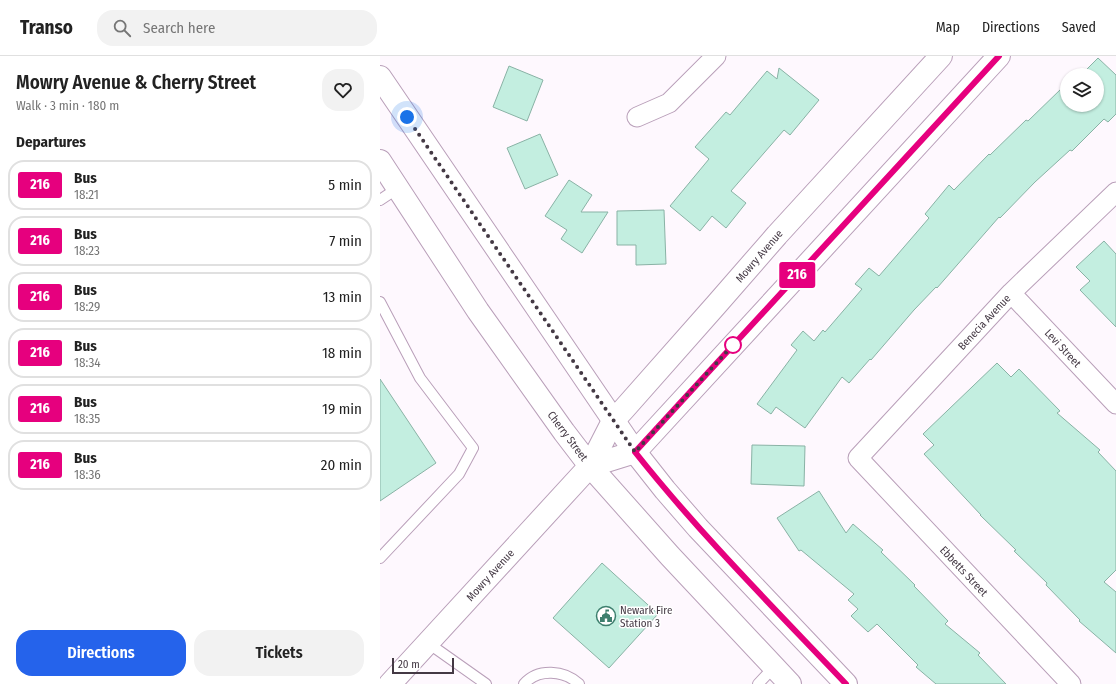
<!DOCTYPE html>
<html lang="en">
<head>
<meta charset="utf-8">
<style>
  body { margin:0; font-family:"Fira Sans Condensed",sans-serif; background:#f2f2f2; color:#222; height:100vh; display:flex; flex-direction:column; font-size:15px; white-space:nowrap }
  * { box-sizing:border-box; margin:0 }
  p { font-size:13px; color:#767676 }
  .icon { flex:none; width:22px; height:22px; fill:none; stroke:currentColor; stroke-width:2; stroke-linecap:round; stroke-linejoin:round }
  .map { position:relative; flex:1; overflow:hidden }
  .panel { display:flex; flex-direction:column; background:#fff; width:380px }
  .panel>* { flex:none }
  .badge { padding:0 8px; border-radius:3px; font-size:14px; line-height:26px }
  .fabs { position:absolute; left:680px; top:12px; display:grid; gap:8px }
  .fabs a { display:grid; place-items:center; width:44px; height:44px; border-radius:50%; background:#fff; box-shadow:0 1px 3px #0004; font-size:20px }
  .scale { position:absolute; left:12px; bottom:10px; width:62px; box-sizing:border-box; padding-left:4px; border:2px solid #443944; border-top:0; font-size:11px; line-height:14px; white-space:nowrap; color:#443944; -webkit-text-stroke:3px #fff; paint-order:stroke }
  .you { position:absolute; width:20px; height:20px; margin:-10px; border:3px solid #fff; border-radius:50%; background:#1a73e8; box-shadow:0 0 0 6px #1a73e833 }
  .map>.badge { position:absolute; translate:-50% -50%; box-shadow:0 0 0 2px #fff }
  h2 { padding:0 16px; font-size:15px; line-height:36px }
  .round { display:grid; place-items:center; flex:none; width:42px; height:42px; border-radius:16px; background:#f2f2f2 }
  .overview { display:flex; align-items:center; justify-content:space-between; height:68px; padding:0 16px }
  h1 { font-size:19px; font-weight:600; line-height:30px }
  .primary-button { display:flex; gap:8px; margin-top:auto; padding:8px 16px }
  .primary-button a { flex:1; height:46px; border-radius:16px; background:#2563eb; color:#fff; font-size:16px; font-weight:600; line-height:46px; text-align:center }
  .primary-button a+a { background:#f2f2f2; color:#222 }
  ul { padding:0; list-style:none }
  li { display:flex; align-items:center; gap:12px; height:50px; margin:0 8px 6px; padding:0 8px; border:2px solid #e0e0e0; border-radius:16px }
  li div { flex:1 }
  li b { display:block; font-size:15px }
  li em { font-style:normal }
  li .badge { min-width:44px; font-weight:700; text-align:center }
  header { display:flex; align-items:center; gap:24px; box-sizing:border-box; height:56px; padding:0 20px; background:#fff; border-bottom:1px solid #e0e0e0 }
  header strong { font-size:19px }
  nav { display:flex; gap:22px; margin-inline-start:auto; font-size:14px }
  .search { width:280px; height:36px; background:#f2f2f2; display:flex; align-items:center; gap:10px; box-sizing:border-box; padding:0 14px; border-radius:16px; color:#767676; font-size:15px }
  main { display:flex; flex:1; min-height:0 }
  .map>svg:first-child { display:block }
</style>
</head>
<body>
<header>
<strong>Transo</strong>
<div class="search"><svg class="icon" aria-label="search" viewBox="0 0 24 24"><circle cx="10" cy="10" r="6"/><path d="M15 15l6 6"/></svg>Search here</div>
<nav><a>Map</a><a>Directions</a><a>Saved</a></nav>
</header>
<main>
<section class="panel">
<div class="overview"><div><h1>Mowry Avenue &amp; Cherry Street</h1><p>Walk · 3 min · 180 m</p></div><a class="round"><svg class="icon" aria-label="heart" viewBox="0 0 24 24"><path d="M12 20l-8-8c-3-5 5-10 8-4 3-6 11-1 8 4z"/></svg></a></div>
<h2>Departures</h2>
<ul>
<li><span class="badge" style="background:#e6007e;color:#fff">216</span><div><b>Bus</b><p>18:21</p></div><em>5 min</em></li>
<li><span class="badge" style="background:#e6007e;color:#fff">216</span><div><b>Bus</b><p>18:23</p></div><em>7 min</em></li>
<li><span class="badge" style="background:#e6007e;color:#fff">216</span><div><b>Bus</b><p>18:29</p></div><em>13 min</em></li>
<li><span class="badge" style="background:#e6007e;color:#fff">216</span><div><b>Bus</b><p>18:34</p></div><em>18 min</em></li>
<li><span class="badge" style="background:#e6007e;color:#fff">216</span><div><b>Bus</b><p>18:35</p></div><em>19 min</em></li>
<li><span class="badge" style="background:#e6007e;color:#fff">216</span><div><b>Bus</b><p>18:36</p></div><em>20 min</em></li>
</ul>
<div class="primary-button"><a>Directions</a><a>Tickets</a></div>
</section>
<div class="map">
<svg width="736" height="628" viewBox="0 0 736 628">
  <rect width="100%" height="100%" fill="#fef8fe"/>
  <path fill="#c3eee0" stroke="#89b2a5" d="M718,2L736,19V58L728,66L724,63L692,95L690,94L655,126L620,162L619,161L557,232L556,231L534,254L491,304L490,303L469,327L462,321L425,372L396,351L391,358L377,348L417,294L411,289L423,275L434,285L443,274L445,276L482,233L475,228L489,212L499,220L549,162L545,158L569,129L574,134L609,98L610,99L646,64L648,65L682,32L685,35L687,33V49H717V19H701Z
    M129,10L163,24L147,65L113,51Z
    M399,12L439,44L410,79L404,74L351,135L366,147L346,172L332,160L320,175L290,150L329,103L315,91L346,56L350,59L387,15L397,23Z
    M160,78L178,119L145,133L127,92Z
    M189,124L212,139L201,156H228L202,197L181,183L187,174L165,160Z
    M284,154L286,208L256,209V189H237V155Z
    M724,185L736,198V271L700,234L710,225L696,211Z
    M617,307L631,321L639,313L680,355L677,357L720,394L718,396L736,415V514L724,526L736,536V597L699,565L700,564L666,529L667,527L634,495L636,494L600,459H601L544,398L554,389L543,378Z
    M0,323L56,407L0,445Z
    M372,389L425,390L424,430L371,428Z
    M439,435L466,477L473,468L503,494L501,496L535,529L534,530L568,565L565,568L600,597L598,599L626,628H556L536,611L538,609L497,568L488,576L471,560L478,553L468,544L474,538L421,494L419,495L397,462Z
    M222,507L278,558L229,612L173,562Z"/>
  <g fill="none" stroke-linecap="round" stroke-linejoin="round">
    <defs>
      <path id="lane" d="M0,144L18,132
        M0,246L40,322L93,392L79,418L0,502
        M48,587L106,628
        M144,628C158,612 184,614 199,628
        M378,628L394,611"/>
      <path id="street" d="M257,61L289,47L336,0
        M631,237L736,348
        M691,628L478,402L631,237L736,136"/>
      <path id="secondary" d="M0,21L255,396L285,434L318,472L466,628
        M0,105L98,255L184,376L210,410L290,500L410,628
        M10,628L210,410"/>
      <path id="primary" d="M210,410L255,396L619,0
        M210,410L233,365L244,353L336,249L397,179L561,0"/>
    </defs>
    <use href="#lane" stroke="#b99fb9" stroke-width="12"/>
    <use href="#street" stroke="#b99fb9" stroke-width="21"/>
    <use href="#secondary" stroke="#b99fb9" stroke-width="24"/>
    <use href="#primary" stroke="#b99fb9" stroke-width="24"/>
    <use href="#lane" stroke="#fff" stroke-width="10"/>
    <use href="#street" stroke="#fff" stroke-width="19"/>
    <use href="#secondary" stroke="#fff" stroke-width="22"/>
    <use href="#primary" stroke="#fff" stroke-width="22"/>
  </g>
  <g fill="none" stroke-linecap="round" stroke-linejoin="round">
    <defs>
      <path id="line" d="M466,628C394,552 320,478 255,396L619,0"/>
    </defs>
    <use href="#line" stroke="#fff" stroke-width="9"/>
    <use href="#line" stroke="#e6007e" stroke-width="6"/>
    <path stroke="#443944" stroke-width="4" stroke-dasharray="0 7.2" d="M27,61L255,396L353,289"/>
  </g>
  <defs>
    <symbol id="civic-ring" viewBox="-11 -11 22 22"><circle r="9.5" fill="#fff" stroke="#3e7f6e" stroke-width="1.5"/><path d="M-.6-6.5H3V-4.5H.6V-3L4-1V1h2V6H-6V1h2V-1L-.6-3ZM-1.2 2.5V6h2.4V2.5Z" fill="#3e7f6e"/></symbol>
  </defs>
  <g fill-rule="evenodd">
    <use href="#civic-ring" x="215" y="549" width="22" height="22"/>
  </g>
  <circle fill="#fff" stroke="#e6007e" stroke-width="2" cx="353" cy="289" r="8"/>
  <g text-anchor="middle" stroke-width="3" stroke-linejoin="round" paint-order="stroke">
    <g font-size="11" fill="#443944" stroke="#fff">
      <text transform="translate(379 200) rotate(-49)" y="4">Mowry Avenue</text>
      <text transform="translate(604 266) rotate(-47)" y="4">Benecia Avenue</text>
      <text transform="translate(683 292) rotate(47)" y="4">Levi Street</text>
      <text transform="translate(188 380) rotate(53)" y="4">Cherry Street</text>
      <text transform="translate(584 515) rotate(47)" y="4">Ebbetts Street</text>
      <text transform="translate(110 519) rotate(-48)" y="4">Mowry Avenue</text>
    </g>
    <g font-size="11" fill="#443944" stroke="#fff" text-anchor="start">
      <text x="240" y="558">Newark Fire<tspan x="240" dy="13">Station 3</tspan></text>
    </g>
  </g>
</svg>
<div class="fabs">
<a><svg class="icon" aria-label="layers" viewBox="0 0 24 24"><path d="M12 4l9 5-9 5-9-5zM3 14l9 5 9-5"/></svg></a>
</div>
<div class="scale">20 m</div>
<div class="you" style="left:27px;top:61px"></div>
<b class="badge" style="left:417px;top:219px;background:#e6007e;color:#fff">216</b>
</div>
</main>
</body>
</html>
